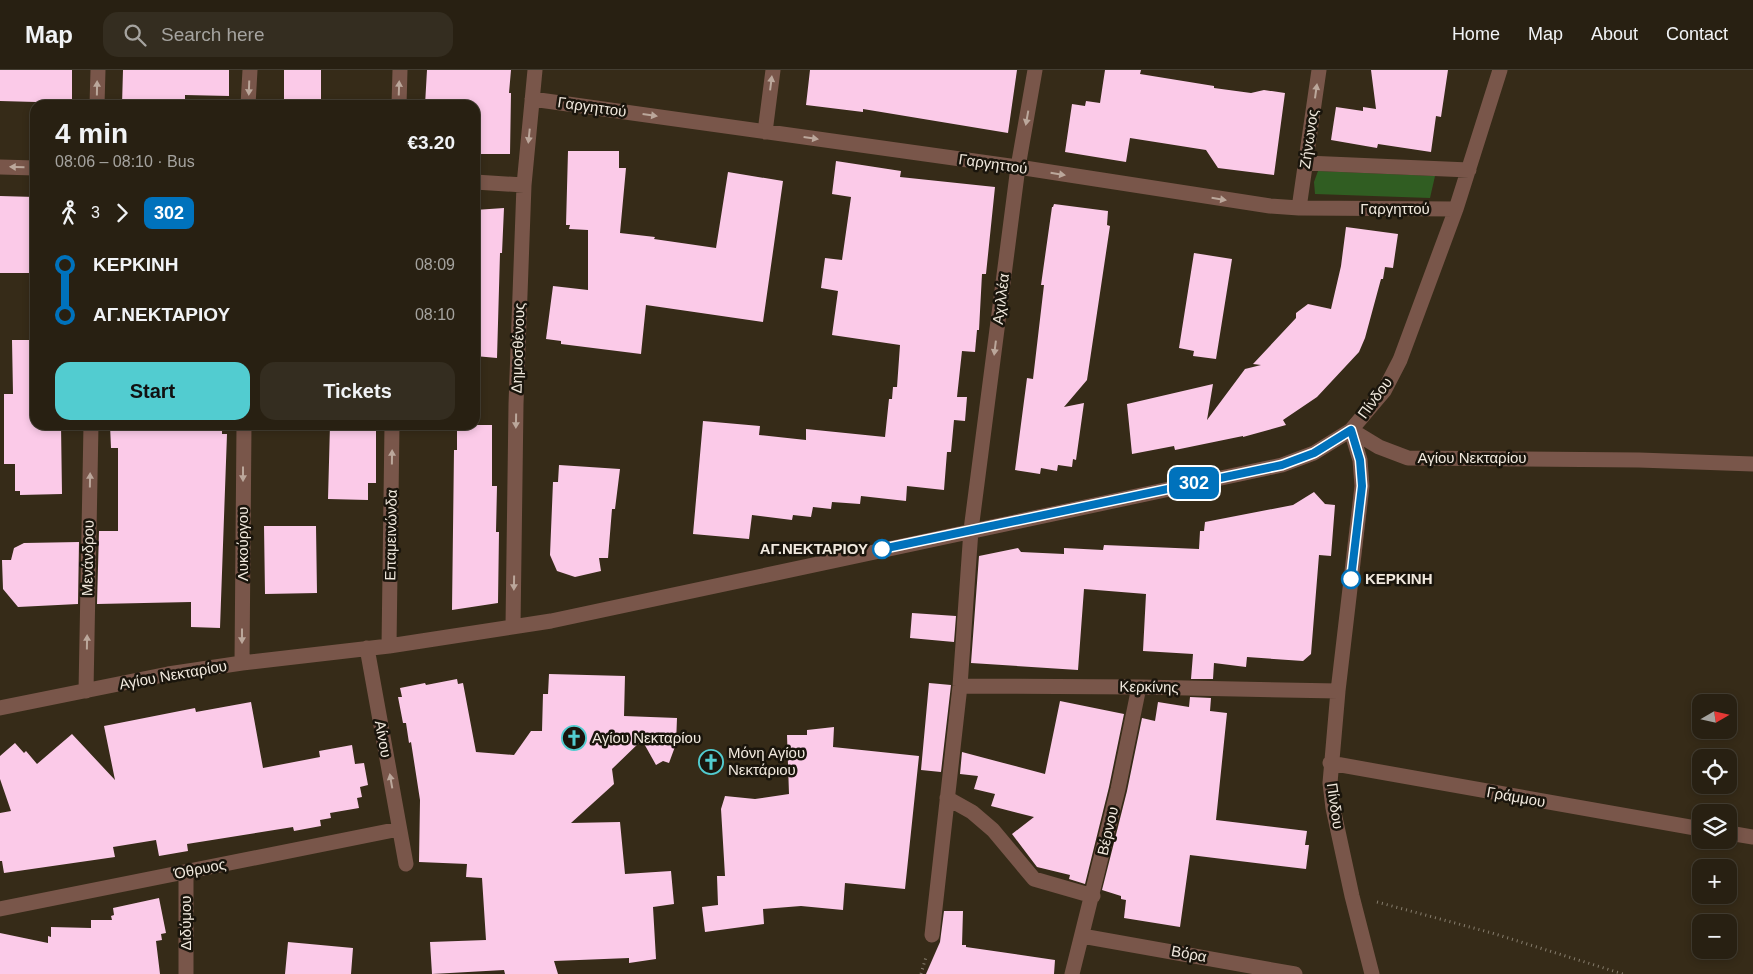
<!DOCTYPE html>
<html lang="en">
<head>
<meta charset="utf-8">
<style>
  body { margin:0; font-family:Helvetica,sans-serif; background:#342d20; color:#f1f3f6; height:100vh; display:flex; flex-direction:column; font-size:19px; white-space:nowrap }
  * { box-sizing:border-box; margin:0 }
  p { font-size:16px; color:#a5a39f }
  .icon { flex:none; width:28px; height:28px; fill:none; stroke:currentColor; stroke-width:2; stroke-linecap:round; stroke-linejoin:round }
  .map { position:relative; flex:1; overflow:hidden }
  .sheet { position:absolute; left:30px; top:30px; width:450px; height:330px; display:flex; flex-direction:column; background:#282012; border-radius:15px; box-shadow:0 2px 8px #0003,0 0 0 1px #443e32 }
  .sheet>* { flex:none }
  .badge { padding:0 10px; border-radius:8px; font-size:18px; line-height:32px }
  .needle { width:32px; rotate:81deg }
  .controls { position:absolute; left:1692px; top:624px; display:grid; gap:10px }
  .controls a { display:grid; place-items:center; width:45px; height:45px; border-radius:10px; background:#282012; box-shadow:0 2px 8px #0003,0 0 0 1px #443e32; font-size:25px }
  .map>.badge { position:absolute; translate:-50% -50%; box-shadow:0 0 0 2px #fff }
  .legs { display:flex; align-items:center; gap:8px; height:55px; padding:0 25px; font-size:16px }
  .legs p { margin-inline-start:auto }
  .head { display:flex; align-items:center; justify-content:space-between; height:85px; padding:0 25px }
  h1 { font-size:28px; font-weight:600; line-height:38px }
  .action { display:flex; gap:10px; margin-top:auto; padding:10px 25px }
  .action a { flex:1; height:58px; border-radius:15px; background:#52ccd0; color:#111; font-size:20px; font-weight:600; line-height:58px; text-align:center }
  .action a+a { background:#342d20; color:#f1f3f6 }
  ul { padding:0 25px; list-style:none }
  li { display:flex; align-items:center; gap:18px; height:50px; font-size:19px }
  li i { display:grid; place-items:center; width:8px; height:100%; margin:0 6px; background:currentColor }
  li i::after { content:''; width:12px; height:12px; margin:-6px; border:4px solid; border-radius:50%; background:#282012 }
  li p { margin-inline-start:auto }
  li:first-child i { background:linear-gradient(#0000 50%,currentColor 0) }
  li:last-child i { background:linear-gradient(currentColor 50%,#0000 0) }
  header { display:flex; align-items:center; gap:30px; box-sizing:border-box; height:70px; padding:0 25px; background:#282012; border-bottom:1px solid #443e32 }
  header strong { font-size:24px }
  nav { display:flex; gap:28px; margin-inline-start:auto; font-size:18px }
  .search { width:350px; height:45px; background:#342d20; display:flex; align-items:center; gap:12px; box-sizing:border-box; padding:0 18px; border-radius:15px; color:#a5a39f; font-size:19px }
  .map>svg:first-child { display:block }
</style>
</head>
<body>
<header>
<strong>Map</strong>
<div class="search"><svg class="icon" aria-label="search" viewBox="0 0 24 24"><circle cx="10" cy="10" r="6"/><path d="M15 15l6 6"/></svg>Search here</div>
<nav><a>Home</a><a>Map</a><a>About</a><a>Contact</a></nav>
</header>
<div class="map">
<svg width="1753" height="904" viewBox="0 0 1753 904">
  <rect width="100%" height="100%" fill="#362b18"/>
  <path fill="#305d22" d="M1318,101L1435,106L1430,128L1315,124L1314,112Z"/>
  <path fill="#fbcae8" d="M0,0H72V33L0,31Z
    M123,0H229V26L185,25V35H122Z
    M284,0H321V35H284Z
    M427,0H511L509,23H511L510,84H475V35H425Z
    M810,0H1017L1008,63L863,39V42L806,35Z
    M1105,0H1141L1140,4L1214,16V18L1251,23L1264,20L1285,23L1274,105L1218,98L1206,80L1130,68L1126,92L1065,82L1072,34L1085,36L1086,31L1100,33Z
    M1371,0H1448L1441,47L1436,46L1431,82L1378,74L1377,78L1331,70L1336,37L1363,41V37L1376,39Z
    M568,81H619V98H626L620,163L655,167L654,169L716,178L728,102L783,111L763,252L646,235L641,284L561,274V271L546,269L553,216L588,220V160L569,159L570,155H566Z
    M836,91L901,101L900,107L995,117L986,204H982L979,260H977L975,282L962,281L957,327H967L965,351L954,350L951,382H947L944,420L907,416L906,431L861,426L860,434L832,432L831,439L813,437L811,447L793,445L792,450L752,445L749,469L693,464L703,351L760,356L759,365L806,370V359L885,367L889,329H892L893,317H897L900,275L832,265L838,221L821,218L825,188L842,190L851,127L832,124Z
    M0,126L35,127V203H0Z
    M1054,134L1108,141L1107,155L1110,156L1087,310L1064,337L1084,333L1076,390L1073,389L1072,397L1058,395L1057,401L1041,398L1040,404L1015,400L1027,308L1033,309L1044,215H1041L1052,137H1053Z
    M504,138L502,183H500L497,288L475,286V140Z
    M1346,157L1398,164L1393,198L1385,197L1383,209H1381L1365,268L1359,282L1317,327L1283,350L1286,355L1243,367V366L1175,380L1174,376L1132,384L1127,334L1213,314L1207,350L1245,299L1261,295L1253,294L1296,248V243L1308,234L1331,239L1341,196Z
    M1194,183L1232,189L1216,289L1193,286L1194,281L1179,278Z
    M12,270H35V355H61L62,424L20,425V421H15V394H4V324H13Z
    M110,355H222V364H227L220,558L191,557V532L97,534L99,461H118V378H111Z
    M330,355H376V413H368V430L328,429Z
    M457,355H492V416H497L496,462H499L498,533L452,540L454,380H457Z
    M559,395L620,399L615,439H612L608,488H599L601,501L575,507L557,501L550,485L553,412H558Z
    M1314,422L1325,434L1335,435L1331,486L1319,485L1311,584L1303,591L1247,587L1246,597L1214,593L1213,609H1191L1193,584L1143,581L1146,524L1084,519L1078,600L971,593L979,486L1018,478L1021,482L1064,484V478L1103,480L1104,475L1199,479L1200,461H1204L1205,452L1293,435Z
    M264,456H316L317,523L265,524Z
    M79,472L78,534L18,537L3,519L2,490H11L14,478L24,473Z
    M912,543L956,546L954,572L910,568Z
    M549,604L625,606L624,646L677,648L676,674L669,693L663,691L656,695L642,670L612,699L614,714L571,753L620,752L625,804L671,801L674,834L653,837L656,889L629,893V888L554,891L558,904H505L504,900L432,904L430,872L486,870L482,808L466,807L467,794L419,792L420,730L411,672L409,673L406,653H403L398,627H402L400,618L425,613L426,615L457,609L458,614L463,613L476,682L514,685L531,661H542L543,624H548Z
    M929,613L951,615L941,702L921,700Z
    M1190,627L1211,628L1210,641L1227,643L1216,750L1307,761L1305,775H1309L1306,799L1190,785L1180,857L1124,848L1126,830L1121,829V826L1102,820L1127,721L1142,648L1155,651L1158,632L1189,637Z
    M1060,631L1124,644L1109,717L1085,814L1069,809L1070,805L1037,797L1012,764L1034,747L991,736L995,724L974,719L978,706L960,704L962,682L1045,704Z
    M251,632L263,698L320,687L319,681L352,675L355,694L364,693L368,715L360,717L362,727L357,728L359,738L330,743L331,748L320,750L321,756L294,761L293,757L187,774L188,781L159,786L156,770L113,777L115,787L4,803L2,791H0V743L11,741L0,709V686L15,673L24,683L26,681L37,694L72,664L115,710L104,656L195,638L196,642Z
    M834,657L833,677L919,686L905,819L845,813L843,840L801,836L763,839L764,854L705,862L702,837L718,835L717,806H725L721,739L725,726L755,729L789,724L787,665H807V660Z
    M159,828L166,863L161,864L162,870L156,871L160,904H0V863L48,873V866L51,867V857L91,858V850H112L111,846L114,845L113,838Z
    M944,841H963L962,875H966V877L1055,890L1054,904H926L940,872Z
    M288,872L353,878L351,904H285Z"/>
  <g fill="none" stroke-linecap="round" stroke-linejoin="round">
    <path stroke="#877e6e" stroke-width="3" stroke-dasharray="1 4" stroke-linecap="butt" d="M1377,832L1492,863L1623,904
      M921,904L926,887"/>
    <path stroke="#79564a" stroke-width="15" d="M532,29L1018,97L1270,136L1299,138L1456,139
      M97,35L98,0
      M248,35L250,0
      M399,35L400,0
      M765,62L773,0
      M1306,93L1469,100
      M0,97L35,98
      M475,112L524,115
      M1299,138L1319,0
      M1351,360L1360,390L1362,416L1338,621L1330,713L1333,738L1352,826L1372,904
      M1351,360L1379,377L1408,388L1639,390L1753,394
      M513,557L516,334L524,115L535,0
      M389,576L392,355
      M367,578L406,794
      M242,593L244,355
      M960,616L1139,617L1338,621
      M86,621L91,355
      M0,638L168,604L242,593L389,576L551,551L1282,395L1314,383L1351,360L1384,321L1400,290L1456,139L1500,0
      M1330,693L1701,759
      M947,728L972,742L993,760L1034,809L1093,826
      M1729,763L1753,767
      M0,839L399,759
      M932,865L960,616L971,460L1018,97L1035,0
      M1082,866L1295,904
      M186,904V802
      M1072,904L1118,719L1139,617"/>
  </g>
  <defs><path id="oneway-solid" d="M-6-.8H1V-3.2L6.5 0L1 3.2V.8H-6Z" transform="scale(1.25)"/></defs>
  <g fill="#bba79b">
    <use href="#oneway-solid" transform="translate(771 13) rotate(-83)"/>
    <use href="#oneway-solid" transform="translate(97 18) rotate(-89)"/>
    <use href="#oneway-solid" transform="translate(249 18) rotate(92)"/>
    <use href="#oneway-solid" transform="translate(399 18) rotate(-88)"/>
    <use href="#oneway-solid" transform="translate(1316 21) rotate(-82)"/>
    <use href="#oneway-solid" transform="translate(650 45) rotate(8)"/>
    <use href="#oneway-solid" transform="translate(1027 48) rotate(100)"/>
    <use href="#oneway-solid" transform="translate(529 66) rotate(96)"/>
    <use href="#oneway-solid" transform="translate(811 68) rotate(8)"/>
    <use href="#oneway-solid" transform="translate(17 97) rotate(-179)"/>
    <use href="#oneway-solid" transform="translate(1058 104) rotate(9)"/>
    <use href="#oneway-solid" transform="translate(1219 129) rotate(9)"/>
    <use href="#oneway-solid" transform="translate(995 278) rotate(97)"/>
    <use href="#oneway-solid" transform="translate(516 351) rotate(91)"/>
    <use href="#oneway-solid" transform="translate(392 387) rotate(-89)"/>
    <use href="#oneway-solid" transform="translate(243 404) rotate(90)"/>
    <use href="#oneway-solid" transform="translate(90 410) rotate(-89)"/>
    <use href="#oneway-solid" transform="translate(514 513) rotate(91)"/>
    <use href="#oneway-solid" transform="translate(242 566) rotate(90)"/>
    <use href="#oneway-solid" transform="translate(87 572) rotate(-89)"/>
    <use href="#oneway-solid" transform="translate(391 711) rotate(-100)"/>
  </g>
  <g fill="none" stroke-linecap="round" stroke-linejoin="round">
    <defs>
      <path id="line-1" d="M882,479L1282,395L1314,383L1351,360L1360,390L1362,416L1351,509"/>
    </defs>
    <use href="#line-1" stroke="#fff" stroke-width="11"/>
    <use href="#line-1" stroke="#0072bc" stroke-width="8"/>
  </g>
  <defs>
    <symbol id="church-ring" viewBox="-11 -11 22 22"><circle r="9.5" fill="#1a150c" stroke="#52ccd0" stroke-width="1.5"/><path d="M-1.2-6h2.4v3.5h3.3v2.4h-3.3V6h-2.4V-.1h-3.3v-2.4h3.3Z" fill="#52ccd0"/></symbol>
  </defs>
  <g fill-rule="evenodd">
    <use href="#church-ring" x="560" y="654" width="28" height="28"/>
    <use href="#church-ring" x="697" y="678" width="28" height="28"/>
  </g>
  <g fill="#fff" stroke="#0072bc" stroke-width="2.5">
    <circle cx="882" cy="479" r="9"/>
    <circle cx="1351" cy="509" r="9"/>
  </g>
  <g text-anchor="middle" stroke-width="5" stroke-linejoin="round" paint-order="stroke">
    <g font-size="15" fill="#f1e9de" stroke="#1a150c">
      <text transform="translate(592 37) rotate(8)" y="5">Γαργηττού</text>
      <text transform="translate(1309 69) rotate(-82)" y="5">Ζήνωνος</text>
      <text transform="translate(993 94) rotate(8)" y="5">Γαργηττού</text>
      <text x="1395" y="144">Γαργηττού</text>
      <text transform="translate(1001 229) rotate(-83)" y="5">Αχιλλέα</text>
      <text transform="translate(518 278) rotate(-88)" y="5">Δημοσθένους</text>
      <text transform="translate(1375 328) rotate(-54)" y="5">Πίνδου</text>
      <text x="1472" y="393">Αγίου Νεκταρίου</text>
      <text transform="translate(391 465) rotate(-89)" y="5">Επαμεινώνδα</text>
      <text transform="translate(243 474) rotate(-90)" y="5">Λυκούργου</text>
      <text transform="translate(88 488) rotate(-89)" y="5">Μενάνδρου</text>
      <text transform="translate(173 605) rotate(-10)" y="5">Αγίου Νεκταρίου</text>
      <text transform="translate(1149 617) rotate(1)" y="5">Κερκίνης</text>
      <text transform="translate(383 669) rotate(80)" y="5">Αίνου</text>
      <text transform="translate(1516 727) rotate(10)" y="5">Γράμμου</text>
      <text transform="translate(1335 736) rotate(82)" y="5">Πίνδου</text>
      <text transform="translate(1108 761) rotate(-77)" y="5">Βέρνου</text>
      <text transform="translate(200 799) rotate(-11)" y="5">Όθρυος</text>
      <text transform="translate(186 853) rotate(-90)" y="5">Διδύμου</text>
      <text transform="translate(1189 884) rotate(10)" y="5">Βόρα</text>
    </g>
    <g font-size="15" font-weight="bold" fill="#f1e9de" stroke="#1a150c" text-anchor="end">
      <text x="868" y="484">ΑΓ.ΝΕΚΤΑΡΙΟΥ</text>
      <text x="1365" y="514" text-anchor="start">ΚΕΡΚΙΝΗ</text>
    </g>
    <g font-size="15" fill="#f1e9de" stroke="#1a150c" text-anchor="start">
      <text x="592" y="673">Αγίου Νεκταρίου</text>
      <text x="728" y="688">Μόνη Αγίου<tspan x="728" dy="17">Νεκτάριου</tspan></text>
    </g>
  </g>
</svg>
<div class="controls">
<a><svg class="needle" viewBox="-14 -14 28 28"><path d="M0-13l5 13h-10z" fill="#e53935"/><path d="M0 13l5-13h-10z" fill="#a5a39f"/></svg></a>
<a><svg class="icon" aria-label="locate" viewBox="0 0 24 24"><circle cx="12" cy="12" r="6"/><path d="M12 2v4M12 18v4M2 12h4M18 12h4"/></svg></a>
<a><svg class="icon" aria-label="layers" viewBox="0 0 24 24"><path d="M12 4l9 5-9 5-9-5zM3 14l9 5 9-5"/></svg></a>
<a>+</a>
<a>−</a>
</div>
<b class="badge" style="left:1194px;top:413px;background:#0072bc;color:#fff">302</b>
<section class="sheet">
<div class="head"><div><h1>4 min</h1><p>08:06 – 08:10 · Bus</p></div><b>€3.20</b></div>
<div class="legs"><svg class="icon" aria-label="walk" viewBox="0 0 24 24"><circle cx="13" cy="4" r="2"/><path d="M13 8l-2 6 4 7M11 14l-3 7M7 12l3-4h3l4 4"/></svg>3<svg class="icon" aria-label="forward" viewBox="0 0 24 24"><path d="M9 5l7 7-7 7"/></svg><b class="badge" style="background:#0072bc;color:#fff">302</b></div>
<ul>
<li><i style="color:#0072bc"></i><b>ΚΕΡΚΙΝΗ</b><p>08:09</p></li>
<li><i style="color:#0072bc"></i><b>ΑΓ.ΝΕΚΤΑΡΙΟΥ</b><p>08:10</p></li>
</ul>
<div class="action"><a>Start</a><a>Tickets</a></div>
</section>
</div>
</body>
</html>
